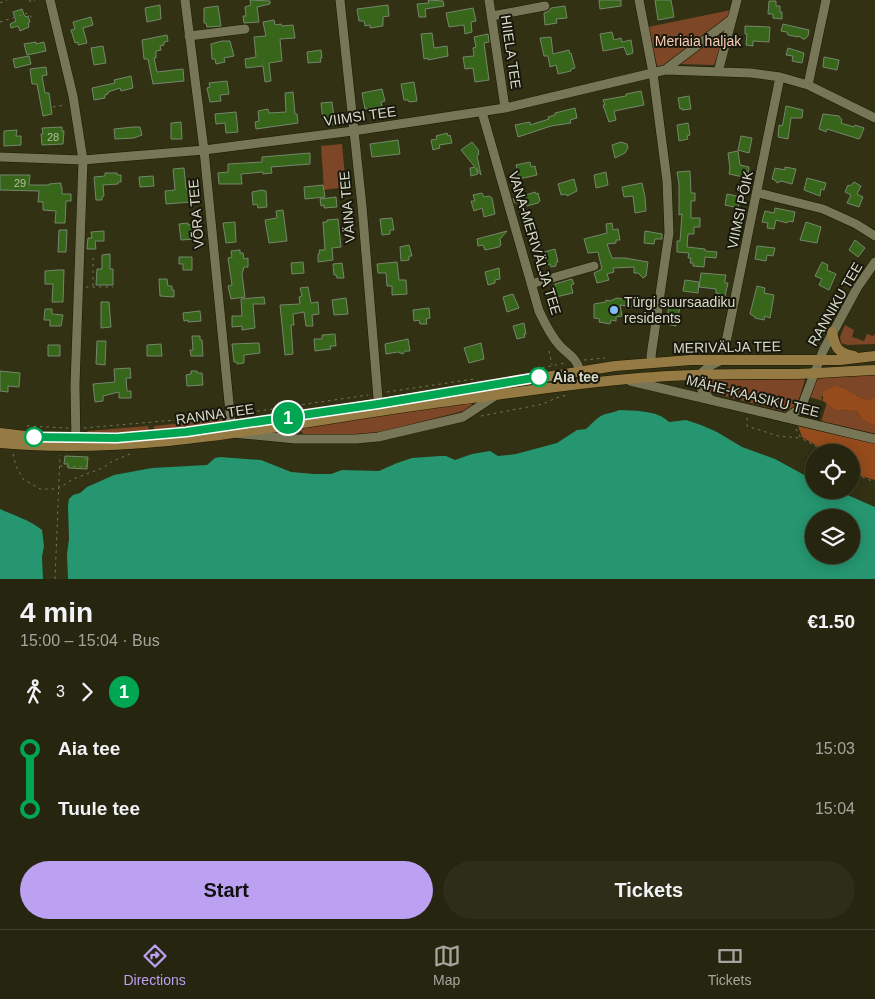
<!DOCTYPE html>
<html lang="en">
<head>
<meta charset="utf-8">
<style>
  body { margin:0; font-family:Helvetica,sans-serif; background:#2e2d18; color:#f1f3f6; height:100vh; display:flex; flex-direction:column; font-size:19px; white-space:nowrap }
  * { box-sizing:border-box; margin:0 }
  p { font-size:16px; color:#a4a59e }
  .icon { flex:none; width:28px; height:28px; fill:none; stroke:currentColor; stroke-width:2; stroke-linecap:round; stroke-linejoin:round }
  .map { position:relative; height:579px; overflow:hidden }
  .side { display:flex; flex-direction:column; background:#26250f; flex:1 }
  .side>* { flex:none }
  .badge { padding:0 10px; border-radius:16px; font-size:18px; line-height:32px }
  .buttons { position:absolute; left:805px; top:444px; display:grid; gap:10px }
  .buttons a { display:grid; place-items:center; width:55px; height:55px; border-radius:50%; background:#26250f; box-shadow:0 2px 12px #0003,0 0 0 1px #42422f; font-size:25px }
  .map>.badge { position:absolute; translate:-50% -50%; box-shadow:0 0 0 2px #fff }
  .legs { display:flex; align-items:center; gap:8px; height:55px; padding:0 20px; font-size:16px }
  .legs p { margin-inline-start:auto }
  .overview { display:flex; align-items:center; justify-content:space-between; height:85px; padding:0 20px }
  h1 { font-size:28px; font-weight:700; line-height:38px }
  .button { display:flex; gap:10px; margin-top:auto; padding:10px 20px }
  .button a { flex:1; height:58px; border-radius:30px; background:#bca0f2; color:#111; font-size:20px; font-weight:700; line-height:58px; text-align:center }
  .button a+a { background:#2e2d18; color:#f1f3f6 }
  ul { padding:0 20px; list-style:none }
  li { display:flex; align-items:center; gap:18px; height:60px; font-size:19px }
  li i { display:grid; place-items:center; width:8px; height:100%; margin:0 6px; background:currentColor }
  li i::after { content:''; width:12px; height:12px; margin:-6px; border:4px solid; border-radius:50%; background:#26250f }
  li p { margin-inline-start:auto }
  li:first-child i { background:linear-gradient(#0000 50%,currentColor 0) }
  li:last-child i { background:linear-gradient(currentColor 50%,#0000 0) }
  .tab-bar { display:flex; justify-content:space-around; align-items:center; height:70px; border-top:1px solid #42422f; background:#26250f; font-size:14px; color:#a4a59e }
  .tab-bar a { display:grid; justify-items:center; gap:2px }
  .tab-bar .selected { color:#bca0f2 }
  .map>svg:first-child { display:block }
</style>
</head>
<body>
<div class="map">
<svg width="875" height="579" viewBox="0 0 875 579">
  <rect width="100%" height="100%" fill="#323114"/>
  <path fill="#7d4626" d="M731,10L727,28L714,65L676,64L657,66L648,27Z
    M342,144L346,187L324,190L321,146Z
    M845,325L854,330L852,337L864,341L867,334L873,336L875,334V344L847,345L841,343L840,337Z
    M875,375V396L871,400H865L840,386L821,397L823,401L809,397L818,378Z
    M802,379L805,380C801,391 799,408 786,412L708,392L704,389L702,380Z
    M470,402L472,404V406L463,411L377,433L353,435H304L300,430L303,426Z
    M827,402C838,414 842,409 857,411L862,420L875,426V436L843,429L821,422Z
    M222,419V422L217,423L154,430V426Z
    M148,426L149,431L86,435L88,431Z"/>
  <path fill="#954b1b" d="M835,386C849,386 858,401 871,400L875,396V426L862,420L857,411L836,410L823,401V392Z
    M798,426L875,444V480L861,476L851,469V452H827L802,437Z"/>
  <path fill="#25966f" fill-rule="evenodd" d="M619,410C636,411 657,410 669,422L686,420L701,425L717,432L742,447L775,459L808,477H814V490H836L875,507V579H68L67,554L69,539L68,505L69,499L73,495L80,493L87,487L114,475L152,468L207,465L215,458L220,457L261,460L291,472L314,474H331L342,470L379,471L397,463L412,458L440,456H446L455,460L472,454L490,451L498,456L516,454L557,443L577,430L586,429C591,425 596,418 603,415C608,413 613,413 619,410ZM814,518H851V555H814Z
    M0,509C15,516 30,520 42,530L44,546L42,557L43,579H0Z"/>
  <path fill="#37651a" stroke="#74876c" d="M250,0L270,1V4L257,7L259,22L244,23L243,16H246L245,7L251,5Z
    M428,0L443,1L444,6L425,9L426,17H419L417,4L429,3Z
    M599,0H621V6L600,9Z
    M655,0H671L674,17L658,20Z
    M769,1H776V6H780V12H782V19L773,18V14H768Z
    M160,5L161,19L147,22L145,8Z
    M388,5L389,16L383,17V26L370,28V25L365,26L364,21H359L357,9Z
    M218,6L221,26L207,27L206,23H204V8Z
    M565,6L567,18L556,19L557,23L545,25L544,13L549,11L551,8Z
    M473,8L476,21L471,22L472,32L465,34L464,25L449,27L446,13Z
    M22,9L24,15L26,17L28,16L30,22L28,23L29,27L20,31L18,26L11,28L10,24L16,21L13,12Z
    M91,17L93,25L83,28L87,43L78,45V42L75,43L71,30L75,29L73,22Z
    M274,20L275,25L281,24L282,26L293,25L295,38L280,39L282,61L269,63L271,81L265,82L263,66L246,68L245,59L256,57L254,37L266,36L263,22Z
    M783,24L809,30L808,36L805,39H803L799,36L798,37L788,35L787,32L781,31Z
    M745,26L770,27L769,42L753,41V46L746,45L747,34H745Z
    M612,32L614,40L621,38L622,42L631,40L633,53L627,55L624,47L603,51L600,34Z
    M432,33L434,48L447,46L448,56L428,60V58L424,59L421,34Z
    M488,34L489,42L484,43L489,80L475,82L473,68L465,69L463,57L474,56L473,48L476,47L474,37Z
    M167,35L168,41L164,42V45L160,46L161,50L156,51V58H154L157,72L183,69L184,81L153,84L148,59H144L142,40Z
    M551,37L553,54L569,50L570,54L571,53L575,68L571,69V71L558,74L556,65L550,67L548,56H544L540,38Z
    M222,41H230L234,56L224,58L225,62L216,64L215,59H212L211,44Z
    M36,42V44L44,42L46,51L27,55L24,44Z
    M103,46L106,63L94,65L91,48Z
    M788,48L804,53L802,63L792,61L793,56L786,55Z
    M321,50L322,58H320L321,62L308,63L307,52Z
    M29,56L31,64L15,68L13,59Z
    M824,57L839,60L837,70L823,67Z
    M46,67L47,75L42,76L45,93H49L52,114L43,116L37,84H32L30,69Z
    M131,76L133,88L121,91L120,88L108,92V94L105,95V98L94,100L92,88L115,83L114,80Z
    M227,81L229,94L220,95L221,101L210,102L207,88L210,87L209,83Z
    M414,82L417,101L409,102L408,100H404L401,84Z
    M382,89L385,101L381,102L382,107L365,109L362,93Z
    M641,91L644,105L614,111L616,120L609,122L603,105H605L603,100L626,96V94Z
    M293,92L295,114H297L298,123L256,129L255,122L259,121L258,111L268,109L269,113L286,112L285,93Z
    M689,96L691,109L682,110L681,108L680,109L678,98Z
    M332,102L334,118V126L328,120H323L321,103Z
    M786,106L803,110L802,118H791L788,139L778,137L779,125L782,126L783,123Z
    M575,108L577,118L570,120L571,123L551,126L518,137L515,125L530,122V125L549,119L548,117L555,115V113Z
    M236,112L238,132L226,133L225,123L216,124L215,114Z
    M823,114L839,116L842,120L841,123L854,127L855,125L864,128L860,138L859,139L827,129L826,132L819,129Z
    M181,122L182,139H171V123Z
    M688,123L690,135L687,136L688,139L679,141L677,125Z
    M62,127V131H64L63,144L42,145L41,134H43L42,128Z
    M133,127H140L142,135L134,138L115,139L114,129Z
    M17,130L16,136H21V145L4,146V131Z
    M447,133L448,136L450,135L452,143L439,145L440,148L433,150L431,140L437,139L436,136Z
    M741,136L752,138L749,153L738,150Z
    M398,140L400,154L372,157L370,144Z
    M472,142L479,151L478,152L479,154L477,156L481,175L476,168L478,174L471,176L470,168L475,167L461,150Z
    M621,142L627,144L628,148L625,153L615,158L612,145Z
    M738,151L740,165L749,167L748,178L729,174L730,168L728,153Z
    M310,153V164L271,167L272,173L263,174V172L241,174L242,184H219L218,173L228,172V164L262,162V157Z
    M530,162L531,167L535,166L537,175L519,179L516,165Z
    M785,167L796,169L792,184L781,181L777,183L775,180L772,179L775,168L785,170Z
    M184,168L186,189H190L191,202L166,204L165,191L175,190L173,169Z
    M690,171L691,193H695V201H691V218H700V227H694V234H688L687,247L705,249V251L717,252L716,258L705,257L704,267L693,266V263H690L691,258H688L689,253L677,252V241H680L682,214L679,215V184L677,172Z
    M606,172L608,185L596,188L594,175Z
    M105,173H117V175H121V182H118V184L103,185L104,196L102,197V200H96L94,177L105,176Z
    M0,175H30L29,185H49V184L61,183V187H62V194H71V201H66L65,223H55L56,211L43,210V202H38L39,191L0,190Z
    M153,176L154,186L140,187L139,177Z
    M807,178L826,183L824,190L821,189L820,196L804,190Z
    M574,179L577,191L567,196L566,194L561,195L558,184Z
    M854,182L861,186L857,194L863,197L859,207L847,203L851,195L845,192L848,185L850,186Z
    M642,183L645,197L646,211L635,213L633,196L624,197L622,187Z
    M323,185L325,197L305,199L304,187Z
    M262,190L266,191L267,207L258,208L257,204L253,205L252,192Z
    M535,192L536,194L538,193L540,201L538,203L527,206L525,201L515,203L513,199Z
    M482,193L484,197L489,196L492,198L495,214L484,217L482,208L474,211L471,201H475L473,195Z
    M727,194L741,197L738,208L725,205Z
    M336,197L337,207L324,208V205L321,206L320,199Z
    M775,208L795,212L793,222L788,221L787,223L776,220L774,229L767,228L768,223L762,222L765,211L774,213Z
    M283,210L287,241L269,243L265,220L277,218L276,211Z
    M392,218L394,230H390V234L382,235L380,219Z
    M338,219L341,247L332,248L333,260L318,262V254L320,253L319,250H325L323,222H327V220Z
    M235,222L236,242L226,243L223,223Z
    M806,222L821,227L817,243L800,240Z
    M188,223V225L193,224L195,239L181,240L179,224Z
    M612,223L613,230L618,229L620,240H616V243L607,244L612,258H625L648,262L646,276L643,278L638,273H634V267L613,268L614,272L607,274L609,280L597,283L594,273L602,269L598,252L588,253L584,239L607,233L606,224Z
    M59,230H67L66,252H58Z
    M104,231V241H95L96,249H87L88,238H92L91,232Z
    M507,231L500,239L501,245L499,247L485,250L483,245L478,246L477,239Z
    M645,231L662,234V239H655L654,244L644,243Z
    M855,240L865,248L858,257L849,250Z
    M409,245L412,256H409V260L401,261L400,247Z
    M757,246L775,248L773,256L767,255L766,261L755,259Z
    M555,249L558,262H556V266L551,267L550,264L547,265L544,252Z
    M240,250V253H243L244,259L248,258V267H244L242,274L245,297L231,299L228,286L232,285L228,258L232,257L231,251Z
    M110,254V269H113V285H96L97,269H102V255Z
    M179,257H192V270H183V264H179Z
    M303,262L304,273L292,274L291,263Z
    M397,262L399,280H406L407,294L392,295V286H387L386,273H378L377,264Z
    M822,262L828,265L827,270L836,274L829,290L819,285L822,279L815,276Z
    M342,263L344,278H337L336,275H334L333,264Z
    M499,268L500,279L495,280V283L488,285L485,272Z
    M57,270H64L63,302H52L53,284H45V271Z
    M701,273L726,275L725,280V283H728L725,296L716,293V289L699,287Z
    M159,279H167L168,286H172V290H174V297L160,296Z
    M572,279L574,284L571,285L573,293L556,297L554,287H555V284Z
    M685,280L699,282L698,293L683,291Z
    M757,286L765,288L764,293L774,295L770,318L765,316L764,320L755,318V317L750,314Z
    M308,287L311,303L318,302L319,314L312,315L313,326H306L304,312L293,314L294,325H291L293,354L285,355L280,305L300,304L299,297L302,296L300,288Z
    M513,294L519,308L507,312L503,297Z
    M624,296L646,298L644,308L620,305L622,316L616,317V321L611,320L610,324L599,322L600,319L594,318V304L606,302V300L610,301L617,298L623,299Z
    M264,297L265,304H253L255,328L242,330V326L232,327V316H242L241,299Z
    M346,298L348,314L334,315L332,300Z
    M670,300L681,302L676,326L666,324Z
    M101,302H109L111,327L101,328Z
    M429,308L430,318L426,319L427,324H420L419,320L414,321L413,310Z
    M45,309H52V314L63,315L61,326H50V320H44Z
    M200,311L201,321L188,322V320L184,321L183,313Z
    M524,323L526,334H524L525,337L517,339L513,326Z
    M335,334L336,346H330L331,349L315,351L314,339H322V335Z
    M192,336H200V340H202L203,356H191L190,350H193Z
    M408,339L410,351H405L403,354L398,352L386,354L385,344Z
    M97,341H106L105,365L96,364Z
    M259,343L260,353L244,355V363L237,364V362H234L232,344Z
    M481,343L484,359L469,363L464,348Z
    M161,344L162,356H147V345Z
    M48,345H60V356H48Z
    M130,368L131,378H126L127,391H131V398H119V392L103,396V401L95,402L93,384L115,382L114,369Z
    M0,371L20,373L19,387L8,386V392L0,391Z
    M191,371H197V373H202L203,385L187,386L186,375L191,374Z
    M65,456L88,457L87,469L68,468V464H64Z"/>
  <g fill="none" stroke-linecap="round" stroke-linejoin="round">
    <defs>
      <path id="minor" d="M50,0L73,96L83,160L75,385L76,446
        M185,0L204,150L232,433L295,439H356L378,437L463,417L495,396
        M340,0L362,206L379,410
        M489,0L505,108
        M639,0L653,73L667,181L669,233L651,356L652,362
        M492,16L545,6
        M189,36L245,29
        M665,70L732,19
        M718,72L737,0
        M808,85L826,0
        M482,112L539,311C545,324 551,336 560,346C570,356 576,357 580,371
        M0,157L83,160L204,150L353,131L505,108L665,70L751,73L780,77L808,85L875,118
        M758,193L823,209L856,224L875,236
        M531,284L594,266
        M725,347L780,77
        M630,381L875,439
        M710,399C690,380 698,371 720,361
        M786,418L801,408L823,351L857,288L875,262"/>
      <path id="major" d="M832,332C835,348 838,353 854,356
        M0,433L34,437L76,439L138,437L186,432L294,417L615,366L691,360H840L875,356
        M0,443C154,457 305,419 457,400C522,392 588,381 654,377C701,373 748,374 796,374C822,373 849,371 875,370"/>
    </defs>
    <use href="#minor" stroke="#1a1900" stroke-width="10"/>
    <use href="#major" stroke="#1a1900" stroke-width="11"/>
    <path stroke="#76765d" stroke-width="1" stroke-dasharray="2.5 4" stroke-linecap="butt" d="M30,0V2L35,0
      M0,3L7,0
      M0,22L28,13L32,18
      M53,107L65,105
      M93,286V258
      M86,287H113
      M549,351L552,365
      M584,360L605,358
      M542,368L565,363
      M387,392L474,379
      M238,414L368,395
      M481,416L543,404L556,398L567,395
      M747,418V426L778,436L801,438
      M27,426L68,428
      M84,428L222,416
      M796,429L801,438L826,452
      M13,454L16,466L23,479L40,489H58L73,479L103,468L111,462L132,453
      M60,466L86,467V456
      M851,471L859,476L875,482
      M55,579L60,455"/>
    <use href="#minor" stroke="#777657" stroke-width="9"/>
    <use href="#major" stroke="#957b43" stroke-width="10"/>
  </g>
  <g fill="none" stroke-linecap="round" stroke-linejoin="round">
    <defs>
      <path id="line-1" d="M34,437L117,438L186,432L378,404L539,377"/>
    </defs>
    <use href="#line-1" stroke="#fff" stroke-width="11"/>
    <use href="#line-1" stroke="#00a651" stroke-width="8"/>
  </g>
  <circle fill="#82bcfa" stroke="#18180c" stroke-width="2" cx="614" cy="310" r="5"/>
  <g fill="#fff" stroke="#00a651" stroke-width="2.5">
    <circle cx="539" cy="377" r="9"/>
    <circle cx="34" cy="437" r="9"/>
  </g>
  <g text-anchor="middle" stroke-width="4" stroke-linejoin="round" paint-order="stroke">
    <g font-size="11" fill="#b2be9e">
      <text x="53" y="141">28</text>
      <text x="20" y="187">29</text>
    </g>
    <g font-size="14" fill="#fbcfb8" stroke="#18180c">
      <text x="698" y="46">Meriaia haljak</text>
    </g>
    <g font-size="14" fill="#dbdbca" stroke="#18180c">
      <text transform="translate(511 52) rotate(82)" y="5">HIIELA TEE</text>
      <text transform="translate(360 116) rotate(-8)" y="5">VIIMSI TEE</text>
      <text transform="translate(347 207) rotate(-95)" y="5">VÄINA TEE</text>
      <text transform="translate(740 210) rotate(-78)" y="5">VIIMSI PÕIK</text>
      <text transform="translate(196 214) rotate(-95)" y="5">VÕRA TEE</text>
      <text transform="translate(535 243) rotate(73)" y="5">VANA-MERIVÄLJA TEE</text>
      <text transform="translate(835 304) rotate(-60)" y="5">RANNIKU TEE</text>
      <text transform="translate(727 347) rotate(-1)" y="5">MERIVÄLJA TEE</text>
      <text transform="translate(753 396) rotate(14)" y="5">MÄHE-KAASIKU TEE</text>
      <text transform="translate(215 414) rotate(-8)" y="5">RANNA TEE</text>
    </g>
    <g font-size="14" fill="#dbdbca" stroke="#18180c" text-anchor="start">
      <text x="624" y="307">Türgi suursaadiku<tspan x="624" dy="16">residents</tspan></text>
    </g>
    <g font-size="14" font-weight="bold" fill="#dbdbca" stroke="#18180c" text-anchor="start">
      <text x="553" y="382">Aia tee</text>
    </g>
  </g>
</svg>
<div class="buttons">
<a><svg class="icon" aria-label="locate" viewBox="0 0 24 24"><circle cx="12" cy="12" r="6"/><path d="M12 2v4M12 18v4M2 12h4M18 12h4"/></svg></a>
<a><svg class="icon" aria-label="layers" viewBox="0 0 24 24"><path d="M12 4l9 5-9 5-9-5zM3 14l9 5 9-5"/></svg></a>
</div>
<b class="badge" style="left:288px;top:418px;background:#00a651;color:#fff">1</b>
</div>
<section class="side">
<div class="overview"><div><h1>4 min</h1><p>15:00 – 15:04 · Bus</p></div><b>€1.50</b></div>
<div class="legs"><svg class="icon" aria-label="walk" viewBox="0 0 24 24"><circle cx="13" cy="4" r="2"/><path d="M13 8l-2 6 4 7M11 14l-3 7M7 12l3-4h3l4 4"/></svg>3<svg class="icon" aria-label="forward" viewBox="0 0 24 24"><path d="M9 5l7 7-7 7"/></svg><b class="badge" style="background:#00a651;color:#fff">1</b></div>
<ul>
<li><i style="color:#00a651"></i><b>Aia tee</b><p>15:03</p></li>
<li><i style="color:#00a651"></i><b>Tuule tee</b><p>15:04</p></li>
</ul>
<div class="button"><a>Start</a><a>Tickets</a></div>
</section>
<nav class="tab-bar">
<a class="selected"><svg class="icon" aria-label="directions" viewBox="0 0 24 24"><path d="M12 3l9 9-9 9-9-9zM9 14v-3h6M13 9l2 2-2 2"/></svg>Directions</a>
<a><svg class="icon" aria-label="map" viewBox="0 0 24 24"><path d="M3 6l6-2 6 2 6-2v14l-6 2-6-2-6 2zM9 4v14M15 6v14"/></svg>Map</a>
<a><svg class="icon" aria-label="tickets" viewBox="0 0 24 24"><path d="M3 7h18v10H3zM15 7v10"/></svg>Tickets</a>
</nav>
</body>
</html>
